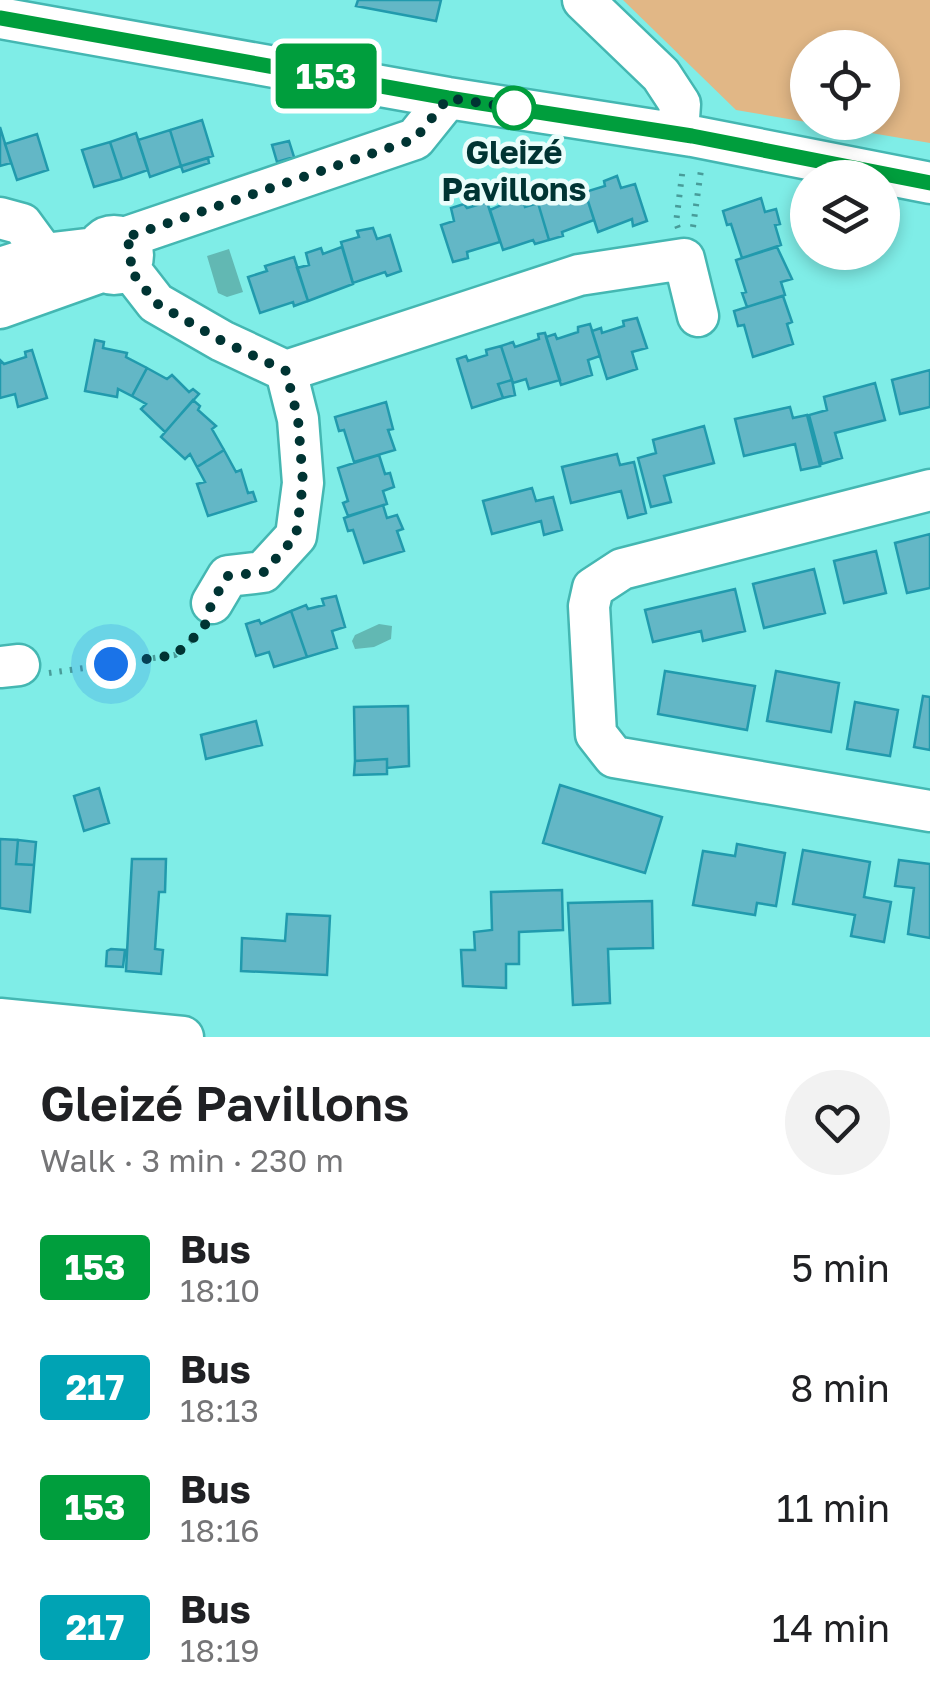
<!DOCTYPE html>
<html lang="en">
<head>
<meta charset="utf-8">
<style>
  body { margin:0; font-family:"Golos Text",sans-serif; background:#f2f2f2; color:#202124; height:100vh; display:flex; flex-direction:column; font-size:38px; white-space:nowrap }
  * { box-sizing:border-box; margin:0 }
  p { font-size:32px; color:#757577 }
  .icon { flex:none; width:55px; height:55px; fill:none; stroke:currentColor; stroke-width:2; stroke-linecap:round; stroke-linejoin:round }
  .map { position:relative; height:1037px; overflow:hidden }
  .details { display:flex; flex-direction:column; background:#fff; flex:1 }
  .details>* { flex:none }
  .badge { padding:0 20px; border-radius:8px; font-size:35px; line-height:65px }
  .buttons { position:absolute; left:790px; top:30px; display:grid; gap:20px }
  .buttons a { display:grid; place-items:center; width:110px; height:110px; border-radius:50%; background:#fff; box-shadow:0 5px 15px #0003; font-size:50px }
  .you { position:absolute; width:50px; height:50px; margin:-25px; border:8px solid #fff; border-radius:50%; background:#1a73e8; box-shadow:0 0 0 15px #1a73e833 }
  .map>.badge { position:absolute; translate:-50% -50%; box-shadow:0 0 0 5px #fff }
  .round { display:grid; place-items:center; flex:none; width:105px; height:105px; border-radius:52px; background:#f2f2f2 }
  .headline { display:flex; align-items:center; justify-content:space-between; height:170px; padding:0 40px }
  h1 { font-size:48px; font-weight:600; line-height:75px }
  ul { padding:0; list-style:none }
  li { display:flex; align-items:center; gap:30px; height:120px; padding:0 40px }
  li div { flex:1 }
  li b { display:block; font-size:38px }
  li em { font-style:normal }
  li .badge { min-width:110px; font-weight:700; text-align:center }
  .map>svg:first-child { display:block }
</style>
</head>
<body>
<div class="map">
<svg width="930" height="1037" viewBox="0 0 930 1037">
  <rect width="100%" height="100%" fill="#7fede7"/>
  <path fill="#e1b786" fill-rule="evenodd" d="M623,0H930V143L736,110ZM808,48H882V122H808Z"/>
  <path fill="#62b8b3" d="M229,249L243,292L227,297L218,293L207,256Z
    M379,624L392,626L391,639L374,647L355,649L352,641L355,635Z"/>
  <path fill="#63b7c6" stroke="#219aad" stroke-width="2.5" d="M358,0H441L436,21L356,6Z
    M202,120L213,156L181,166L170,130Z
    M0,127L11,163L0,166Z
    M170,130L181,166L150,177L138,140Z
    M136,133L148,170L122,179L110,142Z
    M37,134L48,170L17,180L5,144Z
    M289,141L294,157L277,162L272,145Z
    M110,142L122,179L94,187L82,150Z
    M208,158L209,163L183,172L181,166Z
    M617,176L621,188L635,184L647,221L633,226L632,219L598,232L585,192L605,186L604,181Z
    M582,182L594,220L562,232L563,236L549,240L538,203L550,200L547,187L560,183L563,188Z
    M522,196L525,207L538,203L549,240L535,244L533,240L503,250L490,210Z
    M761,198L765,212L776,209L780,224L775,225L781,245L742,258L731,224L727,225L723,211Z
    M487,202L500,242L467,252L468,258L453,262L441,225L454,221L451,208L464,204L467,208Z
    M373,228L377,239L390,235L401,271L387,276L385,272L353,283L341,242L359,237L357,231Z
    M342,247L353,284L308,301L297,268L309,265L306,253L321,248L323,254Z
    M777,247L792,279L781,282L785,295L747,307L742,293L746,292L736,260Z
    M294,257L308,301L294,306L293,302L260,313L248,277L267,271L265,266Z
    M783,296L792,322L787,324L793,344L753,357L744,325L738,326L734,311Z
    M637,318L647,348L632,352L637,369L607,379L592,331L601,328L602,333L624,326L623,321Z
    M590,324L600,356L588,360L592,375L561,385L546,337L555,334L557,339L578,332V327Z
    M545,333L560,380L529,389L526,379L513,383L501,346L513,342L515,347L539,339L538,334Z
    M95,340L104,342L103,348L127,353L126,357L147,368L132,396L118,389L117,397L85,391Z
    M501,346L512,380L498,384L503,398L472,408L457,359L466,356L468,361L487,355L486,350Z
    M32,350L47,398L18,407L15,394L0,398V360L4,364L26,357L25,352Z
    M147,368L167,379L172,375L189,392L193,389L199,394L165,432L141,409L146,404L132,396Z
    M930,370V407L900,414L892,380Z
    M512,380L515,395L503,398L498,384Z
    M875,383L885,420L835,433L842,458L822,464L809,415L827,410L824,397Z
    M193,400L200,406L198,410L216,426L212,429L224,450L197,467L190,454L185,459L161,437Z
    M386,402L393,429L388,430L395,450L354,462L344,430L339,431L335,417Z
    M790,407L793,418L807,415L820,466L801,470L795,444L744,456L735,419Z
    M704,426L714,463L664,476L671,502L651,507L638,458L656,453L653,440Z
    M224,450L236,472L241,470L248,493L253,492L256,501L208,516L197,484L205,482L197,467Z
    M617,454L620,465L634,462L646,513L628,518L621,491L571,503L562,467Z
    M379,455L385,474L390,473L394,487L383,491L387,504L348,516L343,503L348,501L338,468Z
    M532,488L536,501L553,497L562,530L544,535L541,521L492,534L483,501Z
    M383,505L387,518L397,515L403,529L397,531L404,551L364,563L353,530L348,531L344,518Z
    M930,534V588L907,593L895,543Z
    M876,551L886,593L844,603L834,561Z
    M814,569L825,613L764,628L753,584Z
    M735,589L745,631L703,641L701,631L653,642L645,610Z
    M336,596L345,627L332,631L337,648L307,657L291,611L306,605L308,609L324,605L322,599Z
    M291,611L307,657L274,667L269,652L256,656L246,624L259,620L261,624Z
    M665,671L755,686L747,730L658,714Z
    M776,671L839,683L831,732L767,721Z
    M923,696L930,697V750L914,747Z
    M855,702L898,710L890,756L847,749Z
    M408,706L409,766L387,768V759L355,761L354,707Z
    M256,721L262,745L206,759L201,735Z
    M387,759V774L354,775L355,761Z
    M560,785L662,817L645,873L543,843Z
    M99,788L109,823L84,831L74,796Z
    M0,839L18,840L16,864L34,865L30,912L0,908Z
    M18,840L36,842L34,865L16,864Z
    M737,844L785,853L776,906L757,903L755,915L693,905L703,851L735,856Z
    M803,850L870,862L864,897L891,902L884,942L851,936L855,915L793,904Z
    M132,859H166L165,892H159L155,949L163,950L161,974L126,971Z
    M899,860L930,864V938L908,934L914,888L895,886Z
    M562,890L563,930L519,932V964H506V988L463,986L461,950H475L474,932L492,930L491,892Z
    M652,901L653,948L608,949L610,1003L573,1005L568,903Z
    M287,914L330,916L327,975L241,971L242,938L285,941Z
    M111,949L125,950L123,967L106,966L107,951Z"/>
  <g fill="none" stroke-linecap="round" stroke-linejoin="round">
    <defs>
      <path id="minor" d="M583,0L661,75L680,104L678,133
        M0,18L448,98L692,136L930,183
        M0,218L22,224L44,254
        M95 255a19 19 0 1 1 38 0a19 19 0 1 1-38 0Z
        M124,238L415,139L448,98
        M128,267L156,303L222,341L286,371L298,419L303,483L296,536L263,572L228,576L212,603
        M0,268L44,254L95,248
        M0,308L104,271
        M286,371L579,275L684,259L698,316
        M930,490L622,569L593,588L589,606L596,734L614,757L930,811
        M0,667L19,665
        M0,1019L183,1037"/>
    </defs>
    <use href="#minor" stroke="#44b7b2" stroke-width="45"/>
    <path stroke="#489c99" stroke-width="6" stroke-dasharray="2.5 8" stroke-linecap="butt" d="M693,227L701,170
      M678,228L676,223L683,167
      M49,673L175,655L197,635"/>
    <use href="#minor" stroke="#fff" stroke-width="40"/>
  </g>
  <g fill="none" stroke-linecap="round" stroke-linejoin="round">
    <defs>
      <path id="line" d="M0,18L448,98L692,136L930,183"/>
    </defs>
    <use href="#line" stroke="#fff" stroke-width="22"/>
    <use href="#line" stroke="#009e3d" stroke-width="15"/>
    <path stroke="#003433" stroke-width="10" stroke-dasharray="0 18" d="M111,664L175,655L204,628L212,602L228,576L264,572L296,536L303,483L298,419L286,371L222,341L156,303L128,267C135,257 132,247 124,238L415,139L448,98L514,108"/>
  </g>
  <circle fill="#fff" stroke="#009e3d" stroke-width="5" cx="514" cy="108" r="20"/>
  <g text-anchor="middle" stroke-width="9" stroke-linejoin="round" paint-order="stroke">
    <g font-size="32" font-weight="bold" fill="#003433" stroke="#eafdfb">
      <text x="514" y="164">Gleizé<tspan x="514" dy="37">Pavillons</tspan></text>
    </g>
  </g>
</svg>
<div class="buttons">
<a><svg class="icon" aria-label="locate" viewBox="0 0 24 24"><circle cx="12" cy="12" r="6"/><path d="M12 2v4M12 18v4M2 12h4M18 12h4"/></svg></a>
<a><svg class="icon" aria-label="layers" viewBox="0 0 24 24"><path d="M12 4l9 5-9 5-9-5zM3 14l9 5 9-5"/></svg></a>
</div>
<div class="you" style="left:111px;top:664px"></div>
<b class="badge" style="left:326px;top:76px;background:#009e3d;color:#fff">153</b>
</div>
<section class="details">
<div class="headline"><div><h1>Gleizé Pavillons</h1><p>Walk · 3 min · 230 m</p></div><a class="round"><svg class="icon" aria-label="heart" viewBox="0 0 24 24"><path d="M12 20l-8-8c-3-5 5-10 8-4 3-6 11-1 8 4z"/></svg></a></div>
<ul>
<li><span class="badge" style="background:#009e3d;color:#fff">153</span><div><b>Bus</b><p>18:10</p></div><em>5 min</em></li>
<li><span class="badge" style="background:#00a3b4;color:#fff">217</span><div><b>Bus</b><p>18:13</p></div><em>8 min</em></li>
<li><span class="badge" style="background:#009e3d;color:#fff">153</span><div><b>Bus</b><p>18:16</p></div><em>11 min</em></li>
<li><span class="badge" style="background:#00a3b4;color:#fff">217</span><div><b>Bus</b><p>18:19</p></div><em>14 min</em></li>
</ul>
</section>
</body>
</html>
